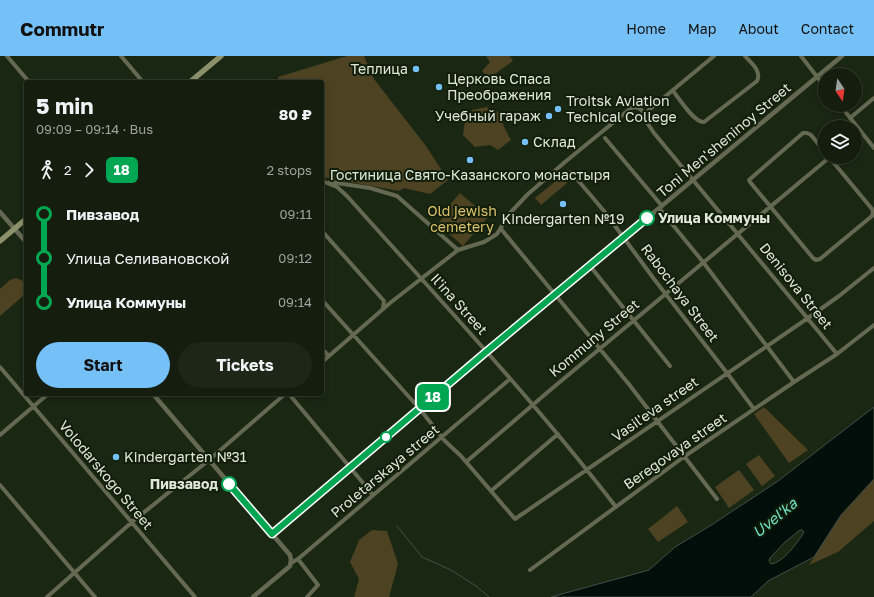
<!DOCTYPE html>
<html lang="en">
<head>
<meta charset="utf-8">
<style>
  body { margin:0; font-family:"Golos Text",sans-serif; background:#1d2617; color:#f1f3f6; height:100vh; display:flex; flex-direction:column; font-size:15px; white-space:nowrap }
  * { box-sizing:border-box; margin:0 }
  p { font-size:13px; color:#9da29e }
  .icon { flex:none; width:22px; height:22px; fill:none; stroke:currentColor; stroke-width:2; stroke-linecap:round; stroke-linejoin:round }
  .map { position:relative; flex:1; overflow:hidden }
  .side { position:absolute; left:24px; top:24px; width:300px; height:316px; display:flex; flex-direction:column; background:#141d0e; border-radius:4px; box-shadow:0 2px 6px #0003,0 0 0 1px #333b2e }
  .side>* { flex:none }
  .badge { padding:0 8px; border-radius:6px; font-size:14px; line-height:26px }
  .needle { width:26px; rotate:167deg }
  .buttons { position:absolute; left:818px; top:12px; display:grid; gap:8px }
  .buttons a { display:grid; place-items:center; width:44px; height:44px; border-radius:50%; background:#141d0e; box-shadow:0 2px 6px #0003,0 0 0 1px #333b2e; font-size:20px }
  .map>.badge { position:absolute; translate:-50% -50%; box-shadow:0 0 0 2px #fff }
  .legs { display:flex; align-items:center; gap:6px; height:44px; padding:0 12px; font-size:13px }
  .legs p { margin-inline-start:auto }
  .head { display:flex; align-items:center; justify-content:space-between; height:68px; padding:0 12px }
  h1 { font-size:22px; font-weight:700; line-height:30px }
  .action { display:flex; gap:8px; margin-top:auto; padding:8px 12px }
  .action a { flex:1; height:46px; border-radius:24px; background:#75c0f6; color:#111; font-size:16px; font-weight:700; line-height:46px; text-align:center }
  .action a+a { background:#1d2617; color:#f1f3f6 }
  ul { padding:0 12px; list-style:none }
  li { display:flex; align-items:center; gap:14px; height:44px; font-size:15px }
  li i { display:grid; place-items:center; width:6px; height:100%; margin:0 5px; background:currentColor }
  li i::after { content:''; width:10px; height:10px; margin:-5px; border:3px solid; border-radius:50%; background:#141d0e }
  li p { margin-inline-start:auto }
  li:first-child i { background:linear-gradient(#0000 50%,currentColor 0) }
  li:last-child i { background:linear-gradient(currentColor 50%,#0000 0) }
  header { display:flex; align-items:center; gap:24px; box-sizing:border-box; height:56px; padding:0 20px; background:#75c0f6; color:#111 }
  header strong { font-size:19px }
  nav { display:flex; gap:22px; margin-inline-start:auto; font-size:14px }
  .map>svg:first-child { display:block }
</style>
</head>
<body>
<header>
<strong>Commutr</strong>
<nav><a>Home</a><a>Map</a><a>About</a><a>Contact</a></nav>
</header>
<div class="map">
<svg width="874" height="541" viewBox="0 0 874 541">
  <rect width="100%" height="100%" fill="#1a2713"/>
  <path fill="#4d4323" d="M347,0H364L374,23L426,90L448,124L430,138L404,132L399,135L322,121V26H279L278,21Z
    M486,0H510L513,5L489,22L482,15L490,6Z
    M487,51L500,57L504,71L511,84L498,94L490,89L475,91L463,79L465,65L472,54Z
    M562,120L567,127L541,149L535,142Z
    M460,137L488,161L463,190L438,168L443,161L441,159Z
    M16,222L23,225L26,232L24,239L0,260V233L10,224Z
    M764,351L808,394L789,407L754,358Z
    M759,399L775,420L762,430L746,408Z
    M739,414L754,434L729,452L715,431Z
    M874,423V465L838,496L809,509L841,459Z
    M677,450L688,466L658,486L648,473Z
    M372,474L387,475L398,508L389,541H354L359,523L350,506L359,484Z"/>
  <path fill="#000f0a" stroke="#435049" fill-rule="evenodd" d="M874,351V423L841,459L814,501L768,525L751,541H551L649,514L675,491L713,468L778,425ZM800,474H802L804,476C798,486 783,507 771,508L769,505L770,502L785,486Z"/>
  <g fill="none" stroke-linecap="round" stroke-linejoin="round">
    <path stroke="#435049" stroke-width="1" d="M397,470L422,501L451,514L476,530L489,541"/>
    <path stroke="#666952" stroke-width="4" d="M7,0L29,26
      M121,0L143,26
      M801,0L825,31
      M673,35C679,42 694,67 704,66L757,25C762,15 751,7 745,0
      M840,49L874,92
      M644,58L714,0
      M850,62L874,42
      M855,81L861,76
      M605,82L662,150
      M825,96L811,79L807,77H803L749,124L750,126L813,202L816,204L820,203L872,160L873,157L872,153L829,101
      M571,116L604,155L654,223L727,317L754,353
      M322,125L337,131L347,140C438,242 532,342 616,451
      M330,126L370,132L397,140L458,194
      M659,152L703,206L794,326
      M501,173L628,327L717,443
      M322,175L384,245L383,252
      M590,210L670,310
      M322,244L419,352L445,385L461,400L515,463L808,262L839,240L874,212
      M322,293L329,300
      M322,306L390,247L458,194L484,186L497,178L510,157L528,138L565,106L631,52C643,48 644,60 648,68C650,71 652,74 654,77L837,298
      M0,311L195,541
      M289,338L373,439
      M0,379L48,338
      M466,406L549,335L830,101
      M0,429L95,541
      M491,435L558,378
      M298,503L318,529L307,541
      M291,507L298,503L510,323
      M530,514L685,400L794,326L837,298L874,269
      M47,541L132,466L209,404L285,338"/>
    <path stroke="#666952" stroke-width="4.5" d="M0,156L26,186
      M153,338L290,499L291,504L290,510L253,541
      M272,478L486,296L842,0"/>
    <path stroke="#8c916b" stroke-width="5.5" d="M190,26L221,0
      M0,185L26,163"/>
  </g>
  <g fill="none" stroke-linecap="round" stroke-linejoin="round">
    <defs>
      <path id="line-1" d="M229,428L272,478L486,296L647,162"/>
    </defs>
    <use href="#line-1" stroke="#fff" stroke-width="9"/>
    <use href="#line-1" stroke="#00a651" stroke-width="6"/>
  </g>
  <g fill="#75c0f6" stroke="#111e09" stroke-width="1.5">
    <circle cx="416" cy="13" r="4"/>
    <circle cx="439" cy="31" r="4"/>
    <circle cx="558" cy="53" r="4"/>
    <circle cx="549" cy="60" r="4"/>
    <circle cx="525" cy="86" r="4"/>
    <circle cx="470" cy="104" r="4"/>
    <circle cx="563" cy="148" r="4"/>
    <circle cx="116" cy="401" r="4"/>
  </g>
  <g fill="#fff" stroke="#00a651" stroke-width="2">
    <circle cx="647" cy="162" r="7"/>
    <circle cx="386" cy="381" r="5"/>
    <circle cx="229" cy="428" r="7"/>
  </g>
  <g text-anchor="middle" stroke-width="4" stroke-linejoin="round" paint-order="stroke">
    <g font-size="14" fill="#dfe9db" stroke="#111e09" text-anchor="start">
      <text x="408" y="18" text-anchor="end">Теплица</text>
      <text x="447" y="28">Церковь Спаса<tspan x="447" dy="16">Преображения</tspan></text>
      <text x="566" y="50">Troitsk Aviation<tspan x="566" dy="16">Techical College</tspan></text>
      <text x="541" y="65" text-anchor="end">Учебный гараж</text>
      <text x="533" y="91">Склад</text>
      <text x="470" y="124" text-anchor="middle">Гостиница Свято-Казанского монастыря</text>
      <text x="563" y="168" text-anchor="middle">Kindergarten №19</text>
      <text x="124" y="406">Kindergarten №31</text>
    </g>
    <g font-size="14" fill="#dfe9db" stroke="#111e09">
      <text transform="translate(724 84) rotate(-40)" y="5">Toni Men'sheninoy Street</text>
      <text transform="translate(796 230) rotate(51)" y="5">Denisova Street</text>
      <text transform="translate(680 237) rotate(53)" y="5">Rabochaya Street</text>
      <text transform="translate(459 248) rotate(48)" y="5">Il'ina Street</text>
      <text transform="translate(594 282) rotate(-40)" y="5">Kommuny Street</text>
      <text transform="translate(655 353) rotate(-35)" y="5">Vasil'eva street</text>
      <text transform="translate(675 395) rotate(-35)" y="5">Beregovaya street</text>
      <text transform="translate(385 415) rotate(-40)" y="5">Proletarskaya street</text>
      <text transform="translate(106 419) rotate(50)" y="5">Volodarskogo Street</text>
    </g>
    <g font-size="14" fill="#dbc16d" stroke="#111e09">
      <text x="462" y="160">Old jewish<tspan x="462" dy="16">cemetery</tspan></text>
    </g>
    <g font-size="14" font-weight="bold" fill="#dfe9db" stroke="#111e09" text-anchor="start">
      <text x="658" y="167">Улица Коммуны</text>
      <text x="218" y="433" text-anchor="end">Пивзавод</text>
    </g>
    <g font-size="15" font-style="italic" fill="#6edec6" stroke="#111e09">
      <text transform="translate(775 462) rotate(-39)" y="5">Uvel'ka</text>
    </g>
  </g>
</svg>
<div class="buttons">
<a><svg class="needle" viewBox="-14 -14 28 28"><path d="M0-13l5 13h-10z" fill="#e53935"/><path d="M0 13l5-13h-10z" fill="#9da29e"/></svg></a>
<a><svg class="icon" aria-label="layers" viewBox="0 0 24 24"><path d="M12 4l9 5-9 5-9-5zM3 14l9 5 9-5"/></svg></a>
</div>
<b class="badge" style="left:433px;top:341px;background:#00a651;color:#fff">18</b>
<section class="side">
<div class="head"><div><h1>5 min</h1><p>09:09 – 09:14 · Bus</p></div><b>80 ₽</b></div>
<div class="legs"><svg class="icon" aria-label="walk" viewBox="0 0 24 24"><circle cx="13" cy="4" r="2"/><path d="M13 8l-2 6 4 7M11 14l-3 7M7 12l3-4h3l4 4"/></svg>2<svg class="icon" aria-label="forward" viewBox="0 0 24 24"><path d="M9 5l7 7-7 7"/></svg><b class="badge" style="background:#00a651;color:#fff">18</b><p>2 stops</p></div>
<ul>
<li><i style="color:#00a651"></i><b>Пивзавод</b><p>09:11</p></li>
<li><i style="color:#00a651"></i><span>Улица Селивановской</span><p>09:12</p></li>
<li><i style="color:#00a651"></i><b>Улица Коммуны</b><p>09:14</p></li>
</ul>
<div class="action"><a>Start</a><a>Tickets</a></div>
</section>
</div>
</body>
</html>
